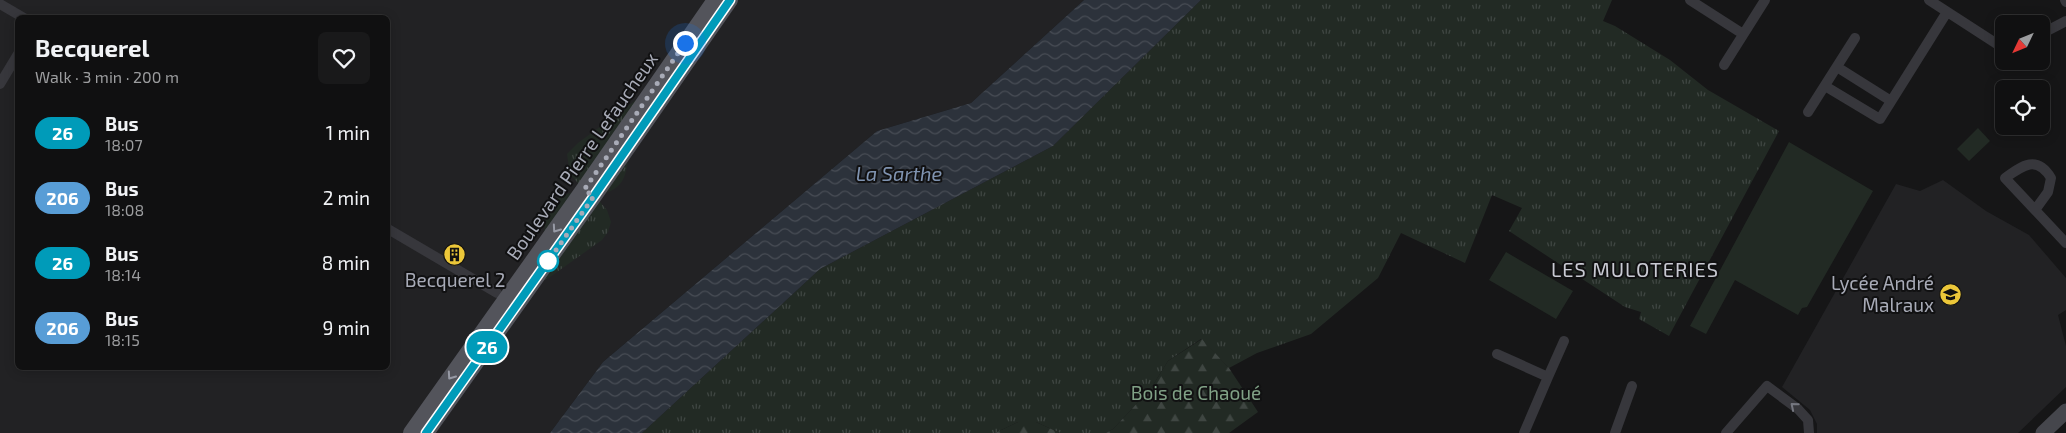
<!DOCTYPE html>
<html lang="en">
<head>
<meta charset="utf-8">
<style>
  body { margin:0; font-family:"Exo 2",sans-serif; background:#19191a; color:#f1f3f6; height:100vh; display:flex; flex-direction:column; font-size:19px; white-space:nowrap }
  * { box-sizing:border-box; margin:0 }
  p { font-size:16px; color:#9c9d9f }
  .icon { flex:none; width:28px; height:28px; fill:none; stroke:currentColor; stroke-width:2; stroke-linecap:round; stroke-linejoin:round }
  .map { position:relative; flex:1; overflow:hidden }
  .sheet { position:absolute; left:15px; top:15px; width:375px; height:355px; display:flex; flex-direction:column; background:#101011; border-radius:8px; box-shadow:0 2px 12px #0003,0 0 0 1px #303031 }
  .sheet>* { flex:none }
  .badge { padding:0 10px; border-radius:16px; font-size:18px; line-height:32px }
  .needle { width:32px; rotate:227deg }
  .tools { position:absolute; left:1995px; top:15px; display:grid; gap:10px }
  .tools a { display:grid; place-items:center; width:55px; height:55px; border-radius:8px; background:#101011; box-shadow:0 2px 12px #0003,0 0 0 1px #303031; font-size:25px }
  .you { position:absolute; width:25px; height:25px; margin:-12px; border:4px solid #fff; border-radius:50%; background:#1a73e8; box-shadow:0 0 0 8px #1a73e833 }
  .map>.badge { position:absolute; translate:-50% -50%; box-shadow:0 0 0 2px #fff }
  .round { display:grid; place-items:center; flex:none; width:52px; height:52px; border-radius:8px; background:#19191a }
  .overview { display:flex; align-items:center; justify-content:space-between; height:85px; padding:0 20px }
  h1 { font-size:24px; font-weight:700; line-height:38px }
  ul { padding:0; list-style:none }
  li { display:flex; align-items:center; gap:15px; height:65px; padding:0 20px }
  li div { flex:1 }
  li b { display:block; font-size:19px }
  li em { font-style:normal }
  li .badge { min-width:55px; font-weight:700; text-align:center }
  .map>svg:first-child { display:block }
</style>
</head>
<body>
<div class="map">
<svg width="2066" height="433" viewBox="0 0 2066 433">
  <defs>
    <pattern id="grass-tufts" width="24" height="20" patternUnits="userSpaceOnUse" patternTransform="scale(1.25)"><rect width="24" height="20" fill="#222a24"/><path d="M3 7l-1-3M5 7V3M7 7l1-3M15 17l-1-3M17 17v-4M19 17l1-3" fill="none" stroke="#3f4642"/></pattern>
    <pattern id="forest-firs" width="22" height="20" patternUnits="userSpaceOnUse" patternTransform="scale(1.25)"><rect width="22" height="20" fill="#222a24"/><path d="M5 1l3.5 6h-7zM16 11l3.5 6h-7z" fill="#3f4642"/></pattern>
    <pattern id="water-waves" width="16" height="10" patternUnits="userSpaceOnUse" patternTransform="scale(1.25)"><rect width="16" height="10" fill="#2c323b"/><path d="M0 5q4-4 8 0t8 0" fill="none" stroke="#484d55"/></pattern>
  </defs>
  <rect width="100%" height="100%" fill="#161617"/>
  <path fill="#222224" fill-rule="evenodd" d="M0,0H1084L971,103L877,131L603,362L550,433H0ZM18,18H388V368H18Z
    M1943,180L1986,211L2029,235L2066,278V310L2058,315L2066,346V387L2018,433H1817V424L1810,410L1782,387L1896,184L1920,191Z"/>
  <path fill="url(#grass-tufts)" d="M1201,0H1612L1603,21L1615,26L1670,60L1708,90L1779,131L1669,336L1639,319L1641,312L1625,307L1509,231L1522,208L1492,195L1465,263L1401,233L1378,278L1311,334L1257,353L1229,368L1201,339L1168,361L1153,385L1131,410L1113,429L1106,433H1060L1036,422H1018L995,433H642L820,269L1053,146Z
    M655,86L542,248C544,235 545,208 557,199C564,194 575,192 583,189L570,174L567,154L578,143Z
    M630,144C626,174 628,189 595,196L607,210L611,222L608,232L602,240L550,277L529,288Z"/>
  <path fill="url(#forest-firs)" d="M1202,339L1229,368L1258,412L1229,433H1106L1113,429L1131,410L1153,385L1168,361Z
    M1018,422H1036L1060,433H995Z"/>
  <path fill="#222a24" d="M1978,128L1990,141L1969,161L1957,149Z
    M1789,142L1873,191L1807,307L1802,308L1798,315L1735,280L1706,334L1690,326Z
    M1506,252L1573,291L1556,319L1489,280Z"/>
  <path fill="url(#water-waves)" d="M1084,0H1201L1053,146L820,269L642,433H550L603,362L877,131L971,103Z"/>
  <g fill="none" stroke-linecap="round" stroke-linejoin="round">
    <path stroke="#37373c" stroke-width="10" d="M1690,0L1743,34
      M1929,0L2000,46H2004
      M2065,0L2066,2
      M0,4L24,18
      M2041,34L2066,21
      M1724,65L1765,0
      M1837,67L1891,101
      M0,84L18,54
      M1825,86L1880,119L1947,12
      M1808,112L1855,38
      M2035,210L2048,192L2051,178C2037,155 2023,165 2005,178L2066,243
      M388,229L497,293
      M1497,354L1548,377L1524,433
      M1548,377L1564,341
      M1615,433L1632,386
      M1726,433L1767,386L1798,409L1808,420L1809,433"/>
    <path stroke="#45464c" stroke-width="15" d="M2043,433L2066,411"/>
    <path stroke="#53545b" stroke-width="16" d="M411,433L584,189L715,0
      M426,433L594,196L730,0"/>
  </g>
  <defs><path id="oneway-chevron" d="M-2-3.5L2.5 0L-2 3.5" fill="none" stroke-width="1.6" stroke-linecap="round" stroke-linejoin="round" transform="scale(1.25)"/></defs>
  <g stroke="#979aa5">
    <use href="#oneway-chevron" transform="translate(556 229) rotate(125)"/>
    <use href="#oneway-chevron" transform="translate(451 376) rotate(125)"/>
  </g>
  <use stroke="#757780" href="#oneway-chevron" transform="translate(1794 406) rotate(-140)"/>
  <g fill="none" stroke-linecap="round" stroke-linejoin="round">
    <defs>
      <path id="line" d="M426,433L594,196L730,0"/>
    </defs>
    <use href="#line" stroke="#fff" stroke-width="11"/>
    <use href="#line" stroke="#009bb9" stroke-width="8"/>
    <path stroke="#a8abb7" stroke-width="5" stroke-dasharray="0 9" d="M548,261L547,263L594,196L584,190L685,43"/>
  </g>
  <defs>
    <symbol id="building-disc" viewBox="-11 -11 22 22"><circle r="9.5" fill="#ecc739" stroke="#111112"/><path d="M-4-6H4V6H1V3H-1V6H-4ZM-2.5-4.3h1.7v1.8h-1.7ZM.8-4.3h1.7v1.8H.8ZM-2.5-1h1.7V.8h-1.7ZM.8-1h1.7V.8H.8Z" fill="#111"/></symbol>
    <symbol id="school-disc" viewBox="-11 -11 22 22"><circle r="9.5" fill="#ecc739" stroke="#111112"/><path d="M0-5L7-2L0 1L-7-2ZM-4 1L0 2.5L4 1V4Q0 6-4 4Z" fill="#111"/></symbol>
  </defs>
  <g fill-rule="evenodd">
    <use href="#building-disc" x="442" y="242" width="25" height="25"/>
    <use href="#school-disc" x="1938" y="282" width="25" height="25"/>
  </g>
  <circle fill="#fff" stroke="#009bb9" stroke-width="2.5" cx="548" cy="261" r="10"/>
  <g text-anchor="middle" stroke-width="4" stroke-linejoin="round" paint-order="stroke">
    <g font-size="19" fill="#a8abb7" stroke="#111112">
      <text transform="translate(582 156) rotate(-55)" y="7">Boulevard Pierre Lefaucheux</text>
    </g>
    <g font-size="19" fill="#a8abb7" stroke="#111112">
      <text x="455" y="287">Becquerel 2</text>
      <text x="1934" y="290" text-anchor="end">Lycée André<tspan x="1934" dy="22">Malraux</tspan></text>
    </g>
    <g font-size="19" fill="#80a186" stroke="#111112">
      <text x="1196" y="400">Bois de Chaoué</text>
    </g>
    <g font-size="20" font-style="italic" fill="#8094b1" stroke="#111112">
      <text x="899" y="181">La Sarthe</text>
    </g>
    <g font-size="20" letter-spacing="1" fill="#c9cad3" stroke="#111112">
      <text x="1635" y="277">LES MULOTERIES</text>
    </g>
  </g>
</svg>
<div class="tools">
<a><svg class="needle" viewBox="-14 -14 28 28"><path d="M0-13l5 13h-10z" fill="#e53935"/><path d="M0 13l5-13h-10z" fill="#9c9d9f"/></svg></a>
<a><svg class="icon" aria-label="locate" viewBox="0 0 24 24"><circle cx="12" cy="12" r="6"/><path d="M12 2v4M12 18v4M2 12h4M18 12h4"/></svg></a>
</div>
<div class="you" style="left:685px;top:43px"></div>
<b class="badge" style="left:487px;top:347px;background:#009bb9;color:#fff">26</b>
<section class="sheet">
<div class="overview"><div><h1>Becquerel</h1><p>Walk · 3 min · 200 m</p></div><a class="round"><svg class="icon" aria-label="heart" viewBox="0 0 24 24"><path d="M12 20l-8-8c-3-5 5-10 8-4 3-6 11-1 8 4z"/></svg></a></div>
<ul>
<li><span class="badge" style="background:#009bb9;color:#fff">26</span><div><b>Bus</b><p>18:07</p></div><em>1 min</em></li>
<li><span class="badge" style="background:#589dd6;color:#fff">206</span><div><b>Bus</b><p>18:08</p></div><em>2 min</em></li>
<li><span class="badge" style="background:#009bb9;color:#fff">26</span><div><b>Bus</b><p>18:14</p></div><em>8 min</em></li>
<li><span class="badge" style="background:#589dd6;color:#fff">206</span><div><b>Bus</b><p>18:15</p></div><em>9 min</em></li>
</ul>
</section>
</div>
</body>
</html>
